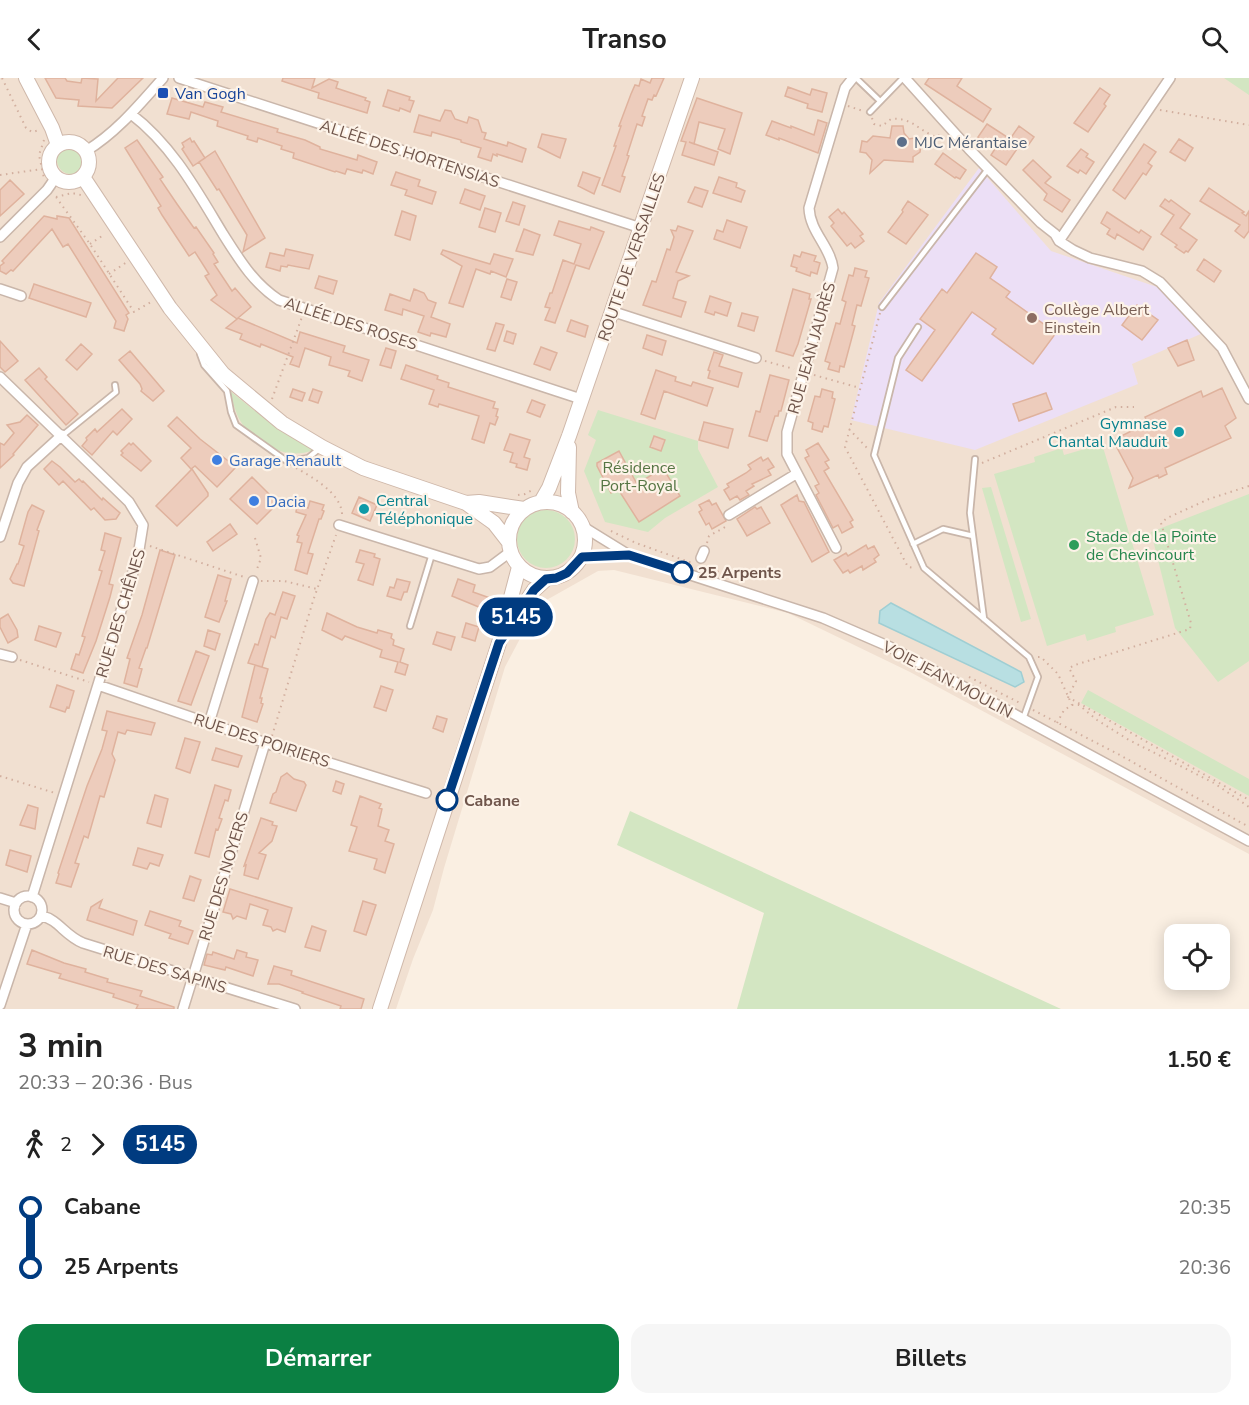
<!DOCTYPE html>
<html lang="fr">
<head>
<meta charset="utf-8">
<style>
  body { margin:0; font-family:"Nunito Sans",sans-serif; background:#f6f6f6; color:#222; height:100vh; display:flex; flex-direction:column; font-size:22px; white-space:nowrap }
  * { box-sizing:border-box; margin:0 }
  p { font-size:20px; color:#767676 }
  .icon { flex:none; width:33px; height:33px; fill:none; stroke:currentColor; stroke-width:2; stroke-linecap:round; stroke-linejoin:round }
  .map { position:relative; height:931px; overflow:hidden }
  .details { display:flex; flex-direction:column; background:#fff; flex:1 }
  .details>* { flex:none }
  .badge { padding:0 12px; border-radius:20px; font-size:21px; line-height:39px }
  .fabs { position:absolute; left:1164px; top:846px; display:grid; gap:12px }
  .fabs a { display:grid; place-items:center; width:66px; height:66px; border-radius:12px; background:#fff; box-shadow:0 3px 15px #0003; font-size:30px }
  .map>.badge { position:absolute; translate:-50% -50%; box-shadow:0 0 0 3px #fff }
  .legs { display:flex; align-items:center; gap:9px; height:66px; padding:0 18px; font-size:20px }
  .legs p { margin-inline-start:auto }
  .summary { display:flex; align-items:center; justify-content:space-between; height:102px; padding:0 18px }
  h1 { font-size:33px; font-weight:700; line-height:45px }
  .button { display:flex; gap:12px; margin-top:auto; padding:12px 18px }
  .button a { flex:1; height:69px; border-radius:18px; background:#0b8043; color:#fff; font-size:24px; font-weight:700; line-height:69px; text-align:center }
  .button a+a { background:#f6f6f6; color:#222 }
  ul { padding:0 18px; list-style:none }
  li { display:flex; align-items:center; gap:21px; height:60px; font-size:22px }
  li i { display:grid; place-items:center; width:9px; height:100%; margin:0 8px; background:currentColor }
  li i::after { content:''; width:15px; height:15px; margin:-8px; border:4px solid; border-radius:50%; background:#fff }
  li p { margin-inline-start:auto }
  li:first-child i { background:linear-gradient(#0000 50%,currentColor 0) }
  li:last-child i { background:linear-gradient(currentColor 50%,#0000 0) }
  header { display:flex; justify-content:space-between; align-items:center; height:78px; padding:0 18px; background:#fff; font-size:27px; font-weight:700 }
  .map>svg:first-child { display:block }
</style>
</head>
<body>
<header><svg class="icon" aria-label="back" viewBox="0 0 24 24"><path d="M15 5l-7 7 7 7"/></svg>Transo<svg class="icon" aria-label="search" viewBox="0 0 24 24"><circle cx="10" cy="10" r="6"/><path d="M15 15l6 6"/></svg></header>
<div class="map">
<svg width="1249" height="931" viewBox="0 0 1249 931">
  <rect width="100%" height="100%" fill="#faefe2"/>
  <path fill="#f1e0d1" d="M0,0H1249V776L910,594L788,535L614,492L598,493L543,524L532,538L505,589L444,790L433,832L413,881L396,931H0Z"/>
  <path fill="#ecdff6" d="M979,90L1051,173L1157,209L1203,255L1132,286L1138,306L975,372L851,342L879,225Z"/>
  <path fill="#d3e6c2" d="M1224,0H1249V17Z
    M57 82a14 14 0 1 1 28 0a14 14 0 1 1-28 0Z
    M230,313L269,344L314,372C292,380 276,374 258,360C252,355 245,351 241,344C235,335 233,323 230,313Z
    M598,332L698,363V371L718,409L665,440L648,454L605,444L584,393L596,362L588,357Z
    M1102,366L1154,537L1115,549L1116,554L1087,563L1085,556L1047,568L994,396L1035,384L1034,379L1062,370L1064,377Z
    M991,409L1031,541L1021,544L982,410Z
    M1249,416V583L1218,604L1175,550L1151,454Z
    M517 461a29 29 0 1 1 58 0a29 29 0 1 1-58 0Z
    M1088,612L1249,701V718L1081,625Z
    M630,733L1061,931H737L764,835L617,767Z"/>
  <path fill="#b8dfe2" stroke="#9fced3" stroke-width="1.5" d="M891,525L1021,594L1024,604L1015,609L879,545L880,533Z"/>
  <path fill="#edccbc" stroke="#dfb29d" stroke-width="1.5" d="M45,0H65L67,3L81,5L82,0L98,1L96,23L118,0H143L112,30L78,28L79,22L56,20Z
    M283,0H315L312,10L329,1L338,4L336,10L366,20L365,22L370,24L367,35L318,20L319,15L282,3Z
    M652,0H664L656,18L654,17L652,22L648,21L642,38L645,39L642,48L637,46L627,77L629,78L622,98L625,99L620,114L602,107L616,68H614L621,48H619L631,16L635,7L639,8L641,1L650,5Z
    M929,0H962L957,8L991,31L983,44L925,6Z
    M788,9L810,17L812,11L827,15L822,34L807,30L808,26L785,18Z
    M1100,10L1110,17L1104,26L1106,28L1088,54L1074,45Z
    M388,12L410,19L409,22L414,23L410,34L400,30L399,33L383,28Z
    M172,20L203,29L205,24L223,29L221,34L278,51L277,54L305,62L320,69V71L357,82L358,77L377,84L373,96L363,92L362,95L347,91L345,96L336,93L335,94L293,80L294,75L281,71L282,68L258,60L257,64L247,61L248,58L217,48L218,43L191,34L189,41L167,36Z
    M697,20L742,35L730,76L718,71L725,51L699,44L694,66L689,64L718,74L714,87L682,77L686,64L681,63Z
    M445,32L451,33L455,41L467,45L469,39L478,42L482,54L486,55L484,61L507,68L508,64L526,71L522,84L497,76V78L493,76L491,83L478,79L481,70L461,64V62L432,54L431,58L414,54L419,37L440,43Z
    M818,42L827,45L818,75L779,60V62L766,57L772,43L791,50V48L814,57Z
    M987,46L1010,61L1019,48L1034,59L1027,69L1021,65L1006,87L991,77L995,71L978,59Z
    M892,48H903L904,55L909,61L915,60V67H921L920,74L913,79V84L884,82L870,95L872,82L866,75L860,74L862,63L867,64L873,58L890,60Z
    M542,56L566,61L560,80L538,69Z
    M190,60L192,64L194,63L205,80L193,88L182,71L184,69L182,65Z
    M1179,61L1193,70L1185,83L1170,74Z
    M137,62L163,99L160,101L177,126L194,150L196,149L214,175L213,176L218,184L214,186L232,213L235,210L251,229L238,240L297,265L300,254L345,268L343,274L369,282L362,303L348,298L350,293L329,287L331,279L305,270L299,289L290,286L293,279L261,266L260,269L240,261L242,256L226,250L237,241L211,222L217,217L205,198L209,196L195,174L189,178L162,137L158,130L161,128L125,70Z
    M1144,66L1156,74L1148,85L1152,88L1146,97L1143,95L1125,121L1113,112Z
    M1081,71L1088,76L1086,79L1094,84L1086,96L1080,92L1078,95L1067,88Z
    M215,73L265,160L243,174L247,157L219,111L217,112L199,84Z
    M943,75L966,92L960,101L956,99L955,100L935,86Z
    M1033,82L1051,99L1045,105L1070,122L1062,134L1044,122L1047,116L1023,92Z
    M396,94L420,102L418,108L436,114L432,126L405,117L407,112L391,107Z
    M583,94L600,100L594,116L578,108Z
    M719,99L737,105L736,109L745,113L741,124L713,115Z
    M10,102L24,116L0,138V112Z
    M695,109L708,113L702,129L688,124Z
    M1209,110L1244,134L1242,135L1246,138L1249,133V153L1244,160L1235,153L1240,147L1200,123Z
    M465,111L485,118L480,132L460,125Z
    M1165,121L1169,124L1171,122L1190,136L1180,150L1197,162L1188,174L1186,173L1184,175L1175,169L1177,167L1161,156L1174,137L1160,128Z
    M908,123L928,137L906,166L888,154L903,134L902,132Z
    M513,124L525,128L519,147L506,143Z
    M485,130L501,135L495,154L479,149Z
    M838,131L842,136L844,134L863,156L860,158L864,163L855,170L851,165L847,168L831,148L834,145L829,139Z
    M402,133L416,138L410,162L395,157Z
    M1107,134L1139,155L1141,152L1151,159L1143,172L1117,156L1115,161L1107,156L1110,151L1101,145Z
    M44,138L57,141V138L69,140L129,235L126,237L128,241L124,253L114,250L116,243L68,166L63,169L52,151L13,193L11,192L6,196L0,193V188L4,185L2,183Z
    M727,142L747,149L740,170L714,161L717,152L723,154Z
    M559,143L590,152L591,149L604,154L589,191L576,187L555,245L545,242L550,230L545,229L550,215H552L563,182L574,186L581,166L554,157Z
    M678,148L693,153L676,194L689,198L678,203L673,220L686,224L681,239L643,227L652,203L656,204L667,171L670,172L674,159L671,152L676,153Z
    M524,151L540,157L533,177L516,173Z
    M286,171L313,177L309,191L288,187L287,189L281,188L280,193L266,189L270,175L284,178Z
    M443,172L490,186L494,176L513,181L506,199L491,193L490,196L476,191L463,229L449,225L462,188L441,176Z
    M802,174L816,178L814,183L820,185L817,196L811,194L810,198L796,193L797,190L791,188L794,177L800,179Z
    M976,175L997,189L990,200L1010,214L1006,219L1056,255L1033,286L992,256L996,251L972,234L922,303L906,292L935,252L920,241L942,211L947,215Z
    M1204,181L1221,193L1214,204L1197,192Z
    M855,190L867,193L865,199L869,200L861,228L857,227L852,247L855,248L844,289L840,288L839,294L828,291L830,285L825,283L836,245L840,246L846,224L842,222L849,197L853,198Z
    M319,198L337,203L333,216L315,210Z
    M507,201L517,204L511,222L501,219Z
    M34,206L91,225L86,239L29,220Z
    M414,211L424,215L428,222L436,225L431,239L450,246L446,259L431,255L430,258L418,254L424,238L403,231L402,237L385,232L390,216L410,223Z
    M793,211L810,216L809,221H811L798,266L793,278L776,273Z
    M710,218L731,225L727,238L715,234L714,237L705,234Z
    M1137,227L1158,242L1142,262L1122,247Z
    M742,235L758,239L754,253L738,248Z
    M571,242L588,248L585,259L567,253Z
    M496,245L504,247L495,273L487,271Z
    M507,253L516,256L513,266L504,263Z
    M647,257L666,263L662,277L643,270Z
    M1187,262L1194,282L1178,288L1168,270Z
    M0,263L18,283L5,294L0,289Z
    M81,266L92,276L77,292L66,282Z
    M541,269L557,275L550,292L534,286Z
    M386,270L396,273L391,290L380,287Z
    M130,273L164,313L153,323L141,313L142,311L140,306L119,282Z
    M714,274L723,277L719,288L742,295L738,309L708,300L710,293L708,292Z
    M406,287L438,298L437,301L449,305L448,309L495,324L493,330L498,331L496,338L498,339L495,347L490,345L484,365L472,361L479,338L439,326L438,329L429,326L434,312L401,301Z
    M39,290L47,299L45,301L78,336L66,347L25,302Z
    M656,292L676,299L675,303L691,308L693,304L713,310L707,328L664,313L655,341L641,336Z
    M770,297L789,302L781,333H779L778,338H775L767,363L749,358L756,333L760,334Z
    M1222,310L1236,340L1225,348L1231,360L1165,390L1167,396L1159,400L1158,397L1129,410L1133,400L1113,362L1148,345L1145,339L1201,313L1203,319Z
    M293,311L305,315L302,323L290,319Z
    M313,311L322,314L318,325L309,322Z
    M822,311L833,314L832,320L835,321L828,349L824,348L822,354L812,351L813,345L808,343L815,318L820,319Z
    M1046,315L1052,331L1019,343L1013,326Z
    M532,322L545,327L540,339L527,334Z
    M122,331L132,341L117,357L113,353L92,377L82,368L87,362L86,360L95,351L97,354Z
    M27,337L38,347L13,376L14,377L0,390V365L4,367L14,355L7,347L20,344Z
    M177,339L200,361L236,389L217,409L195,388L191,391L181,380L191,370L168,348Z
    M704,344L733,351L728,370L699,362Z
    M510,356L530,362L524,379L530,381L527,392L516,389L517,386L510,384L513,375L504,372Z
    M654,358L665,362L661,373L650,369Z
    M129,365L131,367L133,365L151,383L141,393L121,377L123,375L121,373Z
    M818,365L829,382L825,384L829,390L824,393L853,442L850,444L853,449L842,455L838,447L833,450L816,417L819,415L815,408L819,406L805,380L809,378L806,372Z
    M619,373L637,406L663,390L680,418L639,444L618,411L611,415L597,388V385Z
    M761,379L763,383L768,380L774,389L768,392L771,397L752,406L754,408L746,413L749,417L740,422L737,418L730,422L724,412L729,409L727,406L746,395L751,391L748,387Z
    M52,383L60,389L75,404L79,401L82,404L83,403L102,422L103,420L120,435L116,441L105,442L94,430L91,432L63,403L59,407L44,391Z
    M192,391L208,415V418L177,448L156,428Z
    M252,399L278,425L257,446L230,421Z
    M797,417L799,423L804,424L829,474L812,484L781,427Z
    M359,419L377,427L370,443L352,435Z
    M709,422L712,427L716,425L726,443L712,451L709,445L706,447L699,434L702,432L699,427Z
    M310,423L324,427L322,432L324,433L321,441H319L308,475L313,476L307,496L295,492L302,465L297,464L299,458L297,457L306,437L296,434L297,427L308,430Z
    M32,427L44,433L37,452L39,453L24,508L13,505L10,501L17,486H18L24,468L19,466L28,434Z
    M755,429L757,431L761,429L770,445L747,458L737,441Z
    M230,446L237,456L213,473L207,464Z
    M105,455L121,460L109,506L113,507L110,519L96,563L83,595L71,591L76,576L79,577L85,559L82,558L102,493L99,492L105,473L101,472Z
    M866,467L868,471L874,468L879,477L874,481L876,484L863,492L862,488L850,495L848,492L843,495L834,482L846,475L848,478Z
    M160,472L175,477L147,570H146L139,590L142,591L137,609L124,605L130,581L127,580L142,537Z
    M360,472L375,476L374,479L380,481L373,507L358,502L364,486L356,484Z
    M218,497L231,501L225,523H227L219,544L205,539Z
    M397,501L410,504L407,514H404L401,522L387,518L390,509L394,510Z
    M458,501L475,507L473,514L490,520L486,532L452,518Z
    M283,514L295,518L287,541L281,539L275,560L271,558L262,589L248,585L255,566L258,567L266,541L270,535L275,537Z
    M327,535L357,549L377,555L378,552L392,556L391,560L394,562L393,567L404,571L400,584L408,587L405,597L395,594L398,584L380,579L382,572L345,558L342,562L322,552Z
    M8,536L17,552L18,559L8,565L0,549V541Z
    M466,545L479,549L475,563L462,559Z
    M39,548L61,555L56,569L35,562Z
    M208,552L220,556L215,572L204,568Z
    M437,554L455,559L451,572L433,566Z
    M196,573L209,578L191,627L178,623Z
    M255,587L268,591L260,620H262L261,625L263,626L257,644L242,639Z
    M57,607L74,613L69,630L67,629L65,634L50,629Z
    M381,608L393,612L386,633L374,629Z
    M107,633L155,645L151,657L127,652L125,656L118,654L112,676L115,682L104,719L100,718L88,760L84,758L75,785L79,786L71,809L56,805L59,796L58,795L87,708L102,671L107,653L102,652Z
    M437,638L447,641L443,654L433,650Z
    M185,660L200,664L190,695L176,690Z
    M216,670L242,678L238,689L212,682Z
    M287,695L294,701L304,704L306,707L296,733L270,725L273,716L276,714L281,699Z
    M336,703L344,706L341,716L333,713Z
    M215,707L231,712L228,723L225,722L219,740L222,741L218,752L216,751L209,779L195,775Z
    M155,717L168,721L161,749L147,745Z
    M360,718L381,726L379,730L382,731L378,748L389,752L385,763L394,766L385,795L374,791L377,781L349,773L357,749L351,747Z
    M28,727L38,730L35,751L20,747Z
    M261,740L273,744L272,747L277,748L272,763L259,775L266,777L258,801L244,797L246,787L244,788Z
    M138,770L163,777L159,788L150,785L147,791L133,787Z
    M10,772L31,778L27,794L6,787Z
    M190,798L201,802L194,823L183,820Z
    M230,811L292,830L285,854L277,851L273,853L271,849L263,847L268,832L250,826L246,841L237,838L233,841L231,836L223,834Z
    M102,822L99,830L137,843L133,857L87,842L91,829Z
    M363,823L376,827L366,857L354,853Z
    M150,833L181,843L179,848L193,853L188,866L169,860L171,856L145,847Z
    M312,848L326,853L320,873L305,869Z
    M32,872L64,885L86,891L85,894L108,901L107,904L142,913L140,918L174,929V931H136L138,927L113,919L114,916L59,900L61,896L27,886Z
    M237,872L247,875L246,879L258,882L253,898L226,889L225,892L204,887L207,876L212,877L213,874L234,881Z
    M274,888L292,893L291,897L364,921L361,931H340L341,928L302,915L303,914L279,906H268Z"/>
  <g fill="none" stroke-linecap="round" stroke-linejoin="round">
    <defs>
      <path id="service" d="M856,0L880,23
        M870,34L903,0
        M882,229L988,91
        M918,249L898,280L874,377L924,490L1029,579L1038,599L1023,641
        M200,276L204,287L227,313L231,334L236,347L288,384L308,380L319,371
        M63,357L116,314L115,307
        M975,381L970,435L984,541
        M913,466L943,451L973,458
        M410,548L432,476"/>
      <path id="minor" d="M179,0L641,150
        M905,0L969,71L1041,145L1055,156L1059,163L1073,172L1090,180L1142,193L1160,204L1222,270L1249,321
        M131,36C172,67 197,113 223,156C239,181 253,205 279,222L581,321
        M86,73C117,54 139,27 163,0
        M0,159L47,112L56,99
        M1059,163L1170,0
        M0,211L21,218
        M611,233L756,280
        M0,299L129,424L143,447L138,478L32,819
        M729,437L796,396
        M339,447L479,491L490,489L510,474
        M582,448L629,477L823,540L890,569L1249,763
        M0,459L18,405L27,389L62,357
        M836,470L787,376V354L833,190C830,168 810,154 809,130L845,10L853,0
        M582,479L629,477
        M701,480L704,473
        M0,576L12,579
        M98,607L269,666L426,715
        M209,645L253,503
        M14 832a14 14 0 1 1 28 0a14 14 0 1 1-28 0Z
        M0,820L16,825
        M42,838C59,842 64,857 83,865L295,931
        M0,927L27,846
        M183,931L265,665"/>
      <path id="secondary" d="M26,0L52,50L58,67
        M49 84a20 20 0 1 1 40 0a20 20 0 1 1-40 0Z
        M83,99L170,230L223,296L282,345L322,369L363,390L466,425L494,445L508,463
        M569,369L568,415L572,434
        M509 462a38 38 0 1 1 76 0a38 38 0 1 1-76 0Z
        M541,424L549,410L569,358L692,0
        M466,425L479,424L524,431
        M506,554L534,512L546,501
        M380,931L499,565L519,489"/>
    </defs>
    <use href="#service" stroke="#c9b6aa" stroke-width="8"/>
    <use href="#minor" stroke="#c9b6aa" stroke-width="12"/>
    <use href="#secondary" stroke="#cfb8aa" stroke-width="16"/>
    <path stroke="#d2af9f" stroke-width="2" stroke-dasharray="1.5 4.5" stroke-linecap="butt" d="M2,0L26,50L32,54L40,52
      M848,28L863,33
      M1160,32L1249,47
      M872,40L874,46L882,48L891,41C912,39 919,53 936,59L943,55
      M44,62L39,77L44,100
      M0,97L42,91
      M56,119L72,115L81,117
      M56,119L90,166L134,234L151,224
      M90,166L105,156
      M109,196L127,184
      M880,235L845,369L908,489L915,490
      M765,283L794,291
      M814,297L860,310
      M272,321L302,239
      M849,351L868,371
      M982,385L1116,329H1134
      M296,390C312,399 343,416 342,438
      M1249,408L1209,421L1167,440L1161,445L1191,545L1190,551L1075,587L1069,590L1076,603L1068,619L1249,722
      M518,417L525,416L534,411
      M611,453L636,465L692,485
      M255,460L261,480L256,494
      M707,465L709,458L727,448
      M150,468L244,499
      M706,489L732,499
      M261,503H284L317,511
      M1038,579H1041L1058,596L1072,627
      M20,582L89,604
      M969,599L1020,625
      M1033,632L1118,676L1249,749
      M1057,645L1064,632L1072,627H1079L1097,642L1129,662L1214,705L1249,729
      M272,658L313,523L336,457
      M0,698L55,715"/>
    <use href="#service" stroke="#fff" stroke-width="4.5"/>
    <use href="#minor" stroke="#fff" stroke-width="9"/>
    <use href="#secondary" stroke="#fff" stroke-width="14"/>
  </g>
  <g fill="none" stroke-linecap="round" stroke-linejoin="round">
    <defs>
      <path id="line-1" d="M447,722L499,565L534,512L546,501L556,500L567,495L582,479L629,477L682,494"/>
    </defs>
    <use href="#line-1" stroke="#fff" stroke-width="14"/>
    <use href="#line-1" stroke="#003b80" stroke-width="9"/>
  </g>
  <rect fill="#1a4fb4" stroke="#fdf3e8" stroke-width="2" x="157" y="9" width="12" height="12" rx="3"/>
  <circle fill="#5c6f8a" stroke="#fdf3e8" stroke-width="2" cx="902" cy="64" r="6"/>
  <circle fill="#8d6e63" stroke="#fdf3e8" stroke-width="2" cx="1032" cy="240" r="6"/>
  <g fill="#0f9aa8" stroke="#fdf3e8" stroke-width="2">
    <circle cx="1179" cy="354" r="6"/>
    <circle cx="364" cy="431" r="6"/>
  </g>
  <g fill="#3f7fe0" stroke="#fdf3e8" stroke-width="2">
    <circle cx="217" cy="382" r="6"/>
    <circle cx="254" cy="423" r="6"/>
  </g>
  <circle fill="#2e9e5b" stroke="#fdf3e8" stroke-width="2" cx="1074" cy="467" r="6"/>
  <g fill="#fff" stroke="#003b80" stroke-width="3">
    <circle cx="682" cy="494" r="10"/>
    <circle cx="447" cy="722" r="10"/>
  </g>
  <g text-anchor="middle" stroke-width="4.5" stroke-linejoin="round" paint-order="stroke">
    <g font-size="16" fill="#164399" stroke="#fdf3e8" text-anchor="start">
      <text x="175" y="21">Van Gogh</text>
    </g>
    <g font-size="16" fill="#4e5e75" stroke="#fdf3e8" text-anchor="start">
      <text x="914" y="70">MJC Mérantaise</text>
    </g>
    <g font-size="16" fill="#6f554b" stroke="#fdf3e8">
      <text transform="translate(410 75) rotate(18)" y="6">ALLÉE DES HORTENSIAS</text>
      <text transform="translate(631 179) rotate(-71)" y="6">ROUTE DE VERSAILLES</text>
      <text transform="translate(351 245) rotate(18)" y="6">ALLÉE DES ROSES</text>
      <text transform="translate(811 270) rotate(-74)" y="6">RUE JEAN JAURÈS</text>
      <text transform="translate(120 535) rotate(-73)" y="6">RUE DES CHÊNES</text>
      <text transform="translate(948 601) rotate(28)" y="6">VOIE JEAN MOULIN</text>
      <text transform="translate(262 662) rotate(18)" y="6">RUE DES POIRIERS</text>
      <text transform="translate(223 798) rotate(-73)" y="6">RUE DES NOYERS</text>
      <text transform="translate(165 891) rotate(17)" y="6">RUE DES SAPINS</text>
    </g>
    <g font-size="16" fill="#785e54" stroke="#fdf3e8" text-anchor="start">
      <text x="1044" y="237">Collège Albert<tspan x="1044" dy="18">Einstein</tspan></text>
    </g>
    <g font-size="16" fill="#0d838f" stroke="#fdf3e8" text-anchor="end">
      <text x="1167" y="351">Gymnase<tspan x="1167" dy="18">Chantal Mauduit</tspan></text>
      <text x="376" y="428" text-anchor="start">Central<tspan x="376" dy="18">Téléphonique</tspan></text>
    </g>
    <g font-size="16" fill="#366cbe" stroke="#fdf3e8" text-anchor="start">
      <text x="229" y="388">Garage Renault</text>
      <text x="266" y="429">Dacia</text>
    </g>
    <g font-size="16" fill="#557543" stroke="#fdf3e8">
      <text x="639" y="395">Résidence<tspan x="639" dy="18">Port-Royal</tspan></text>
    </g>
    <g font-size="16" fill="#27864d" stroke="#fdf3e8" text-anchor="start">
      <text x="1086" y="464">Stade de la Pointe<tspan x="1086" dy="18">de Chevincourt</tspan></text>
    </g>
    <g font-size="16" font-weight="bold" fill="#6f554b" stroke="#fdf3e8" text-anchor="start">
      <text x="698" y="500">25 Arpents</text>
      <text x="464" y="728">Cabane</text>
    </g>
  </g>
</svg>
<div class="fabs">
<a><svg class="icon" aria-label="locate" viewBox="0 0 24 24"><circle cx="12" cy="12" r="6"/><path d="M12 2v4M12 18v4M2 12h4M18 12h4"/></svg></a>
</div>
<b class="badge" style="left:516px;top:539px;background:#003b80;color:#fff">5145</b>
</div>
<section class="details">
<div class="summary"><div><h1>3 min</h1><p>20:33 – 20:36 · Bus</p></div><b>1.50 €</b></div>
<div class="legs"><svg class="icon" aria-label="walk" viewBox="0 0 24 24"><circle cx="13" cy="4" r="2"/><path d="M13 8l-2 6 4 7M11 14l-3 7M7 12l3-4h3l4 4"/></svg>2<svg class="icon" aria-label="forward" viewBox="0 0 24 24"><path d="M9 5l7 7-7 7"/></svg><b class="badge" style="background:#003b80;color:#fff">5145</b></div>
<ul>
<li><i style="color:#003b80"></i><b>Cabane</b><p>20:35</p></li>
<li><i style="color:#003b80"></i><b>25 Arpents</b><p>20:36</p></li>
</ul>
<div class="button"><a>Démarrer</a><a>Billets</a></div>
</section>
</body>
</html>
